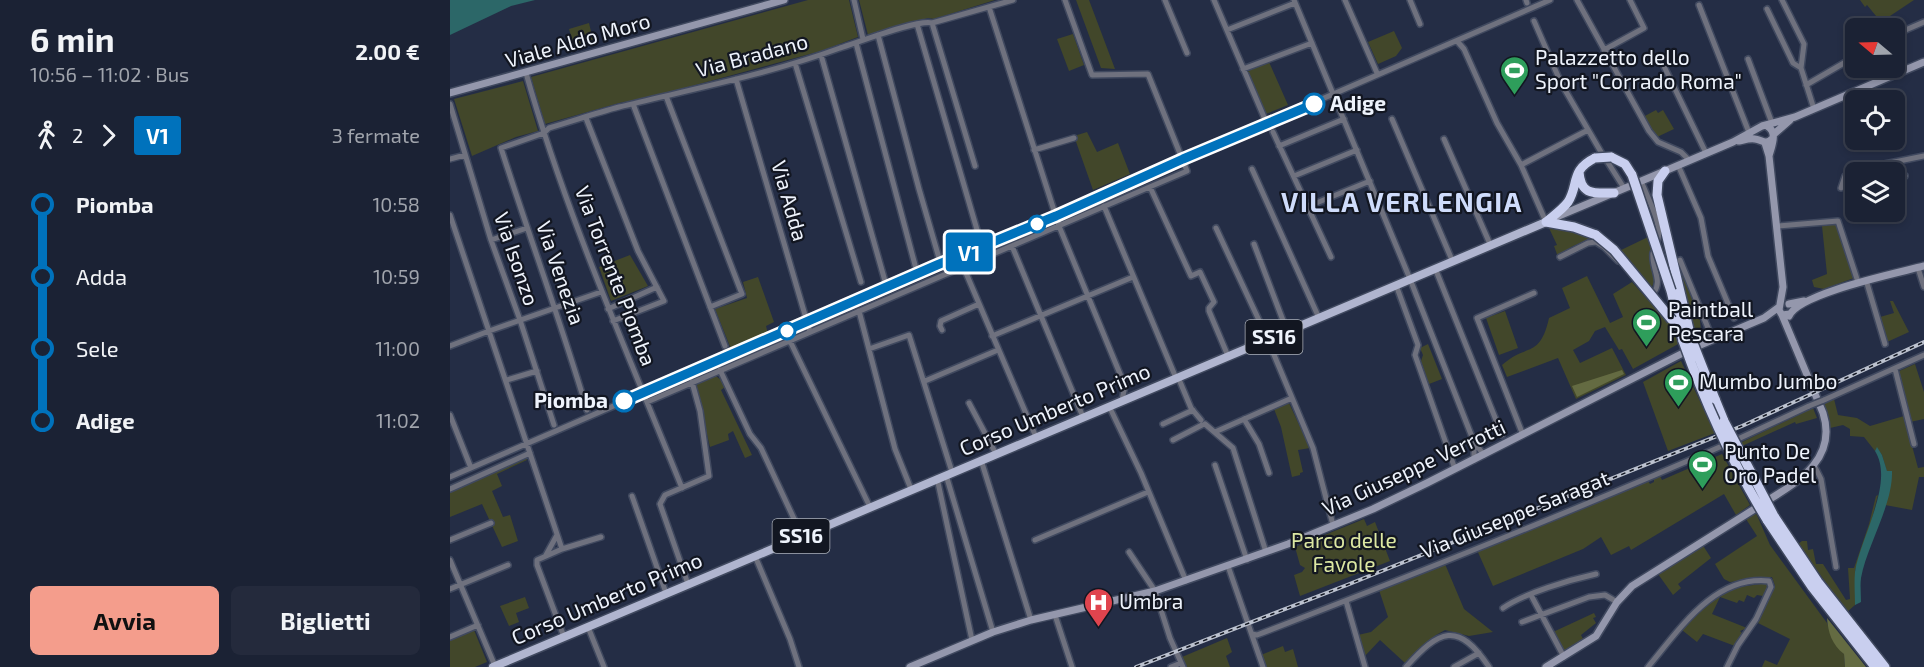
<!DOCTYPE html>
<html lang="it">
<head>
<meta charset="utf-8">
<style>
  body { margin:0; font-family:"Exo 2",sans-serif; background:#242a3c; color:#f1f3f6; height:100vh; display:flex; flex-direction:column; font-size:22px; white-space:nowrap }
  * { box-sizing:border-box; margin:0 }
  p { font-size:20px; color:#a0a4ac }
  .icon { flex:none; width:33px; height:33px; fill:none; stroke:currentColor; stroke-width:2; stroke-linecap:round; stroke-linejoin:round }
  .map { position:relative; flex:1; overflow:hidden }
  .panel { display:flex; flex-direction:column; background:#1b2234; width:450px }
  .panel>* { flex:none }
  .badge { padding:0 12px; border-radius:4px; font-size:21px; line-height:39px }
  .needle { width:39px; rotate:289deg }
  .fabs { position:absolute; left:1395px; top:18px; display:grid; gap:12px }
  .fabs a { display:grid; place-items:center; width:60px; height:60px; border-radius:9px; background:#1b2234; box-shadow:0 3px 9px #0003,0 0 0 2px #393f4f; font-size:30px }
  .map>.badge { position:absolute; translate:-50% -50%; box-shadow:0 0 0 3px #fff }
  .legs { display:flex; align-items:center; gap:9px; height:66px; padding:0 30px; font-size:20px }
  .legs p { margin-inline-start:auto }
  .headline { display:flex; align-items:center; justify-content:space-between; height:102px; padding:0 30px }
  h1 { font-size:33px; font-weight:700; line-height:45px }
  .primary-button { display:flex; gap:12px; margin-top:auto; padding:12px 30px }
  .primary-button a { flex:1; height:69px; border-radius:9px; background:#f49d8c; color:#111; font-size:24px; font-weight:700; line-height:69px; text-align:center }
  .primary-button a+a { background:#242a3c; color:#f1f3f6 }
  ul { padding:0 30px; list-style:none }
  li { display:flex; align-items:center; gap:21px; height:72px; font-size:22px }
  li i { display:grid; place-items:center; width:9px; height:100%; margin:0 8px; background:currentColor }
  li i::after { content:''; width:15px; height:15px; margin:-8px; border:4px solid; border-radius:50%; background:#1b2234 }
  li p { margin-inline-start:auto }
  li:first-child i { background:linear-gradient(#0000 50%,currentColor 0) }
  li:last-child i { background:linear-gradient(currentColor 50%,#0000 0) }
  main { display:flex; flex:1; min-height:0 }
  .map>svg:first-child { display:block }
</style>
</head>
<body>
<main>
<section class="panel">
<div class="headline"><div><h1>6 min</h1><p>10:56 – 11:02 · Bus</p></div><b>2.00 €</b></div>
<div class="legs"><svg class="icon" aria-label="walk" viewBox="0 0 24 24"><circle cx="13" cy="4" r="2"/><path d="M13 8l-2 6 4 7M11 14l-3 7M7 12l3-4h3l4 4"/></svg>2<svg class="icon" aria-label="forward" viewBox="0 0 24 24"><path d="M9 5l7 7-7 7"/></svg><b class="badge" style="background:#0072bc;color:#fff">V1</b><p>3 fermate</p></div>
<ul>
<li><i style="color:#0072bc"></i><b>Piomba</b><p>10:58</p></li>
<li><i style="color:#0072bc"></i><span>Adda</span><p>10:59</p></li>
<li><i style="color:#0072bc"></i><span>Sele</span><p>11:00</p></li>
<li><i style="color:#0072bc"></i><b>Adige</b><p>11:02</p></li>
</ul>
<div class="primary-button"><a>Avvia</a><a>Biglietti</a></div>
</section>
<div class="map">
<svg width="1474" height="667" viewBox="0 0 1474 667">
  <rect width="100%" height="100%" fill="#242d45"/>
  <path fill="#42472a" d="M358,0H399L408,37L371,51L186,101L173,102L95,124L81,77Z
    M409,0H545L484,19L478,18L418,35Z
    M626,0H639L665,69L651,68Z
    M1410,0H1464L1431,22L1417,5L1415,7Z
    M139,23L143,40L124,46L119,29Z
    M944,31L952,48L946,56L928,64L918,42Z
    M623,34L634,65L619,71L607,39Z
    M819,62L838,105L816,114L798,71Z
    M73,81L88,131L66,137L22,156L4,99Z
    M1206,110L1208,113L1213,110L1224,129L1207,137L1193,117Z
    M637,132L647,152L668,143L680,174L643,190L624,136Z
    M1387,224L1404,278L1374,289L1364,287L1362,280L1377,274L1372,226Z
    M1099,228L1123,232L1141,238L1121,247L1108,257L1104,246L1107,245Z
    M1198,237L1202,249L1200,260L1205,280L1201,289L1169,251Z
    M180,255L198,286L161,301L149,267Z
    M1225,258L1227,259L1250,320L1251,331L1246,338Z
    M1137,276L1160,323L1173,317L1163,294L1182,282L1198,300L1204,301L1219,319L1230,343L1183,369L1172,349L1169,350L1155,327L1145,331L1139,341L1123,350L1130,363L1162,348L1176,375L1126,399L1108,358L1057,377L1052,365C1076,343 1090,359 1099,318L1120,308L1112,288Z
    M308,277L324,322L316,326L318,334L281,349L265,309L297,298L293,282Z
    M1440,301H1443L1459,332L1437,342L1430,317L1444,313Z
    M1055,311L1068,348L1049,355L1036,318Z
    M978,344L992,379L979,384L971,361L973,355L970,348Z
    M1231,361L1265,433L1218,451L1193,382Z
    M1465,364L1474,392V419L1460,422L1447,372Z
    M266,376L271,380L275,387L271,390L302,455L295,458L283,431L278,434L279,440L260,447L245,384Z
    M1384,399L1388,415L1407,418L1420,426L1454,416L1468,468L1474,467V477H1469L1462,510L1435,505L1442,473L1441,471L1437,472L1432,455L1427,448L1425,451L1414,437L1400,436V429L1393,425L1380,428L1379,417L1374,404Z
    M839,403L860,448L848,450L853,472L850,473V475L842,477L831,427L824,409Z
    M1363,408L1367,418L1346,424L1345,422L1292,446L1290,443Z
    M1272,454L1300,505L1286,515L1274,494L1181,550L1179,546L1161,555L1151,537L1133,549L1043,586L1027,550L1198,481L1200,484L1204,482V479L1210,476L1212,480Z
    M76,457L77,460L47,474L52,486L42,491L53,517L60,515L68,541L52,547L32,504L0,517V490Z
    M1428,495L1421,523L1405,571V605L1397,612L1348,544L1352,541H1357L1358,550L1363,549L1366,564H1373L1396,600L1400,599L1398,568H1404L1419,524L1426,496Z
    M1306,513L1320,545L1377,623L1382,638L1394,654L1395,667H1312L1315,660L1327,665L1340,639L1308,623L1325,586L1322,577L1280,582L1274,579L1265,564L1307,536L1296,519Z
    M914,519L917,526L925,522L940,561L850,596L844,575L852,572L855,568L850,565L845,547Z
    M1252,544L1261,558L1228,584L1231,588L1223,595L1208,574Z
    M995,564L1014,609L1043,632L1019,636L995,630L986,635L955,663L930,640L914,657L908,635L921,632L938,617L929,590Z
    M1317,583L1319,585L1313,596L1307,595L1304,598L1297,595L1294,602L1289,600L1287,603L1270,597L1262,614L1297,628L1290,631L1293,634L1285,646L1253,634L1247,642L1232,630L1267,595L1283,588Z
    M75,597L79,608L66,613L69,622L59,626L50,606Z
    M1144,613L1146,617L1143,618L1146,623L1131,635L1133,639L1114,651L1103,632Z
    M24,630L37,662L25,667H0V641Z
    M777,638L782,652L776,656L780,667H737L732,657Z
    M833,646L835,652L843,649L848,667H815L811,655Z"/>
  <path fill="#646b42" d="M1172,370L1174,374L1127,397L1122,386Z
    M1377,618L1416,667H1395L1394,654C1382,645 1378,632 1377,618Z"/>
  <path fill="#2c6768" d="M0,0H85L61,6L0,35Z
    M1427,447L1432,455L1437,471H1442C1443,505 1417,545 1411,578C1410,586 1411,594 1411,602L1405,605C1405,595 1404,583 1405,572C1410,538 1445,483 1425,451Z"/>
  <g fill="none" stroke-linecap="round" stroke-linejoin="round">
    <defs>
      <path id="street" d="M404,0L413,39
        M715,0L737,53
        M764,0L814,117
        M844,0L960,279L1024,442L1034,455
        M895,0L927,73
        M960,0L970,24
        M1076,0L1077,3
        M1127,0L1199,131L1208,142L1231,152L1239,160
        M1332,0L1354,44L1351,68L1364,109
        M1249,5L1300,135
        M539,7L609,226L675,386L672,400
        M1317,9L1343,63L1351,68
        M1084,21L1111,83L1151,152
        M482,23L525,166
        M467,24L530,240
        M777,30L845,3
        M428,35L469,189L489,258
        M1444,35L1474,22
        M1007,41L1014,49L1047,123L1071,165L1096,222
        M406,43L465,265
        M1154,50L1194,28L1180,0
        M371,55L435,281
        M1209,56L1256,153
        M1298,59L1322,123
        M345,63L411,282
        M793,69L862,43
        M76,73C116,215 177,351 232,488
        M286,79L360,332
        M1356,85L1406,56
        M216,96L292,294L260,307
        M0,104L41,240L70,320L104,425
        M183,104L275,346
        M136,118L188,251L214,301L163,321
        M942,119L1002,260
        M823,132L881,257
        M994,139L1040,244
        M829,146L894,119
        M584,150L624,138
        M0,159L15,155
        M1157,161L1174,188
        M1071,165L1138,130
        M1228,165L1251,218L1258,256L1284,318
        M1419,167L1428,172
        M802,169L869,318
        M1444,175L1455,176
        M844,176L907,150
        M1191,181C1197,196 1212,224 1208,239
        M700,187L741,276L750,272L764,302L759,308V311L778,356
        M1391,188L1395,176L1405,170L1474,156
        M654,206L726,378
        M859,206L920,181
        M0,215L112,549
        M1327,226L1388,221L1408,282
        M766,228L814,331L863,448L883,525
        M41,240L77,228
        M804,244L837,331
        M562,246L633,417
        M1203,253C1201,267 1213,281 1204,292
        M1110,257L1138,243L1146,242L1154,247L1168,261
        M1230,260L1263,340
        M513,266L586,437
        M985,268L1052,435
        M1468,268L1474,287
        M1416,280L1435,344
        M946,285L968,345L965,355L1005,469
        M158,309L207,287
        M409,311L445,449L461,489
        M492,330L490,326L491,321L529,304
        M542,336L683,277
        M340,341L420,507
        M0,346L39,331L151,292
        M419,349L459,335L502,472
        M1445,369L1464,444
        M270,370L300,434L311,448L352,536
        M728,377L741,408L751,420
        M57,380L87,371
        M475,381L548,350
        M1374,400L1474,355
        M197,402L737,171L698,74L642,75L615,0
        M519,403L546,454
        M659,406L691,473L736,581
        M137,410C111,322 79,236 51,148L94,133L99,128C123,121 146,113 169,107C243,89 319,74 390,48C407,43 468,19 482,23L563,0
        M0,415L21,468
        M794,419L809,444L819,473
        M713,424L743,410
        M755,424L783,448L816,552
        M765,432L842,398
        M1073,435L1027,318L1084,293
        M1288,439L1359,406
        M723,440L752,425
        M531,460L581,620
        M1024,460V442
        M765,465L797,560
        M1364,465L1371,479L1386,567
        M496,475L543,632
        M0,477C366,316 734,161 1100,0
        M487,478L522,640
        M0,489L80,453
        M182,496L216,593
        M0,540L41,523
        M585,540L698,492
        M679,552L705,591L720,638L733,667
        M96,555L107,535
        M305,556L340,639L349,667
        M0,560L45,666
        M778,566L813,667
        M238,584L210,504L215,495L259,476L250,411L242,382
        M0,589L58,565
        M1081,595L1114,657
        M896,601L915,667
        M1053,608C1075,593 1119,580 1146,574
        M605,615L622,667
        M1072,622L1139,597L1155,595L1167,602
        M138,627L154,667
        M802,634L807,635C963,575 1119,513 1272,446
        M0,637L28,625
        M114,637L87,565V560L112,549L151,537
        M721,667L731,663
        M956,667C989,630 1008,620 1039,667
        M1004,667L1029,653
        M1198,667C1229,630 1264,575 1319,581L1321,587L1306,619L1288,645L1277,667"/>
      <path id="secondary" d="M0,93L334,0
        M1317,126C1328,132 1322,145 1319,156
        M1324,134L1340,120
        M1289,141C1294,140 1300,138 1305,139C1313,140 1315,146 1323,138
        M1315,143L1319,156L1333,287L1329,310L1332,315L1340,314
        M1189,182L1283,142L1312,126L1345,117L1474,62
        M1104,218L1180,186
        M1339,304L1354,301
        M1339,316C1349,293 1448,273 1474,266
        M1248,346L1314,318L1329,307
        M1320,499C1351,480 1387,457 1373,413L1332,315
        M460,667L543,632L581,620L705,591L838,544L923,509L977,483L1233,353
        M1096,667L1146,636L1167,602L1182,586L1306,508"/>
      <path id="primary" d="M43,667L1096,222"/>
      <path id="highway" d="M1161,157L1175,164L1182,175
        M1215,171L1208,181L1207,195L1241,338
        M1129,172C1131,196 1144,193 1164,193
        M1096,222C1103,216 1112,210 1118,202C1129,185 1120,170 1145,158
        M1096,222L1124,227L1146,235
        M1221,291L1233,341
        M1265,399L1274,421
        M1324,516L1368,582L1435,667
        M1317,520L1362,587L1425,667"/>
    </defs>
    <use href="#street" stroke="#40495f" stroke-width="8"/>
    <use href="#secondary" stroke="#40495f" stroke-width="10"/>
    <use href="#primary" stroke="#40495f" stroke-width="11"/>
    <use href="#highway" stroke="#40495f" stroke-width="12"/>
    <use href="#street" stroke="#6f717e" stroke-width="5"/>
    <use href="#secondary" stroke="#9497ac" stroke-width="7"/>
    <use href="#primary" stroke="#b0b5cf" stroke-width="8"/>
    <use href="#highway" stroke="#c9cfef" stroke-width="9"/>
    <defs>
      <path id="rail" d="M686,667L897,585L1292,426L1474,342"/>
    </defs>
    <use href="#rail" stroke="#bbc1ce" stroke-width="4"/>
    <use href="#rail" stroke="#121621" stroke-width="1.5" stroke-dasharray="4.5" stroke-linecap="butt"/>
    <defs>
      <path id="street-bridge" d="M1359,406L1374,400"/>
      <path id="highway-bridge" d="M1145,158L1161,157
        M1182,175L1221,291
        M1146,235L1164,250L1222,320
        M1241,338L1265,399
        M1233,341C1255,403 1283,464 1317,520
        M1274,421L1324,516"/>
    </defs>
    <use href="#street-bridge" stroke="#40495f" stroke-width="8" stroke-linecap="butt"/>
    <use href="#highway-bridge" stroke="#40495f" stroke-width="12" stroke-linecap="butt"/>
    <use href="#street-bridge" stroke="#6f717e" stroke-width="5"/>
    <use href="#highway-bridge" stroke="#c9cfef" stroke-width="9"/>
  </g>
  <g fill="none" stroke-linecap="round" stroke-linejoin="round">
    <defs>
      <path id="line-1" d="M174,401L487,265L606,216L733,159L864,104"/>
    </defs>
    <use href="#line-1" stroke="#fff" stroke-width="14"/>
    <use href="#line-1" stroke="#0072bc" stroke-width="9"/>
  </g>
  <defs>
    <symbol id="stadium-pin" viewBox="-11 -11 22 30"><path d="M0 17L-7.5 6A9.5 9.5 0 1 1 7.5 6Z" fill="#2e9e5b" stroke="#121621"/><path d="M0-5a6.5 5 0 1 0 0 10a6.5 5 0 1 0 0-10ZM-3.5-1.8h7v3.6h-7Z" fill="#fff"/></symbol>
    <symbol id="hospital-pin" viewBox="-11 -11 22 30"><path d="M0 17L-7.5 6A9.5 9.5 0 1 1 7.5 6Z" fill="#e0444e" stroke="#121621"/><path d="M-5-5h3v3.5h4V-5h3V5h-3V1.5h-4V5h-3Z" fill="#fff"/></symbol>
  </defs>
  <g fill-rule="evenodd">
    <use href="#stadium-pin" x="1048" y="54" width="33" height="45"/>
    <use href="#stadium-pin" x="1180" y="306" width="33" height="45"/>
    <use href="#stadium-pin" x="1212" y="366" width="33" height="45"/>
    <use href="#stadium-pin" x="1236" y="448" width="33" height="45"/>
    <use href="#hospital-pin" x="632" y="586" width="33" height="45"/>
  </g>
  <g fill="#fff" stroke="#0072bc" stroke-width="3">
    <circle cx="864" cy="104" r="10"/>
    <circle cx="587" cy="224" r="8"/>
    <circle cx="337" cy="331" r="8"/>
    <circle cx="174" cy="401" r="10"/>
  </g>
  <g text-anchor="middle" stroke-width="4.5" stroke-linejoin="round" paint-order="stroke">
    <g fill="#121621" stroke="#acb1ba" stroke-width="1.5">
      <rect x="795.5" y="320" width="57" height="34" rx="4.5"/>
      <rect x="322.5" y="519" width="57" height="34" rx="4.5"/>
    </g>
    <g font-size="20" font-weight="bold" fill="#eef3fc">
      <text x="824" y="344">SS16</text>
      <text x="351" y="543">SS16</text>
    </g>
    <g font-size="21" fill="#eef3fc" stroke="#121621">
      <text transform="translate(128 41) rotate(-16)" y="7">Viale Aldo Moro</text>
      <text transform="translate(302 56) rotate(-15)" y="7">Via Bradano</text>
      <text transform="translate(339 201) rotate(74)" y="7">Via Adda</text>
      <text transform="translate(66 259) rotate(71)" y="7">Via Isonzo</text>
      <text transform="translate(110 273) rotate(71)" y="7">Via Venezia</text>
      <text transform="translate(165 276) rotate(69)" y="7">Via Torrente Piomba</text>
      <text transform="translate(605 410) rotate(-23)" y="7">Corso Umberto Primo</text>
      <text transform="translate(964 468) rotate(-25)" y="7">Via Giuseppe Verrotti</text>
      <text transform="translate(1065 515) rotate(-22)" y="7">Via Giuseppe Saragat</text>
      <text transform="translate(157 599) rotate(-23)" y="7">Corso Umberto Primo</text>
    </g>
    <g font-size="21" fill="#eef3fc" stroke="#121621" text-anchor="start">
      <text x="1085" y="65">Palazzetto dello<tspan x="1085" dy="24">Sport "Corrado Roma"</tspan></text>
      <text x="1218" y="317">Paintball<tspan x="1218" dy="24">Pescara</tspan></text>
      <text x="1249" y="389">Mumbo Jumbo</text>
      <text x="1274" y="459">Punto De<tspan x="1274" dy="24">Oro Padel</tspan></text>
      <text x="669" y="609">Umbra</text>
    </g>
    <g font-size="21" font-weight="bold" fill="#eef3fc" stroke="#121621" text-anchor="start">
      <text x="880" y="111">Adige</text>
      <text x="158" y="408" text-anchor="end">Piomba</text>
    </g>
    <g font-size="21" fill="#dce7a2" stroke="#121621">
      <text x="894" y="548">Parco delle<tspan x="894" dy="24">Favole</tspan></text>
    </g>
    <g font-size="27" font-weight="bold" letter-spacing="1.5" fill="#cfdcfb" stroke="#121621">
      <text x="952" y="212">VILLA VERLENGIA</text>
    </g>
  </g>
</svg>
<div class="fabs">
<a><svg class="needle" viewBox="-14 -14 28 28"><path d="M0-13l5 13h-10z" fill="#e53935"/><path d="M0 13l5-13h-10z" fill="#a0a4ac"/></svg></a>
<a><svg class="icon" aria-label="locate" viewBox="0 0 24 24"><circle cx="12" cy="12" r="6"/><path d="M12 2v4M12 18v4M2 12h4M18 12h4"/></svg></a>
<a><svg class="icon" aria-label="layers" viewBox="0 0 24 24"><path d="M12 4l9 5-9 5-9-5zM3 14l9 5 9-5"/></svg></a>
</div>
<b class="badge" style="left:519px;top:252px;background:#0072bc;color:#fff">V1</b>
</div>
</main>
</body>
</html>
